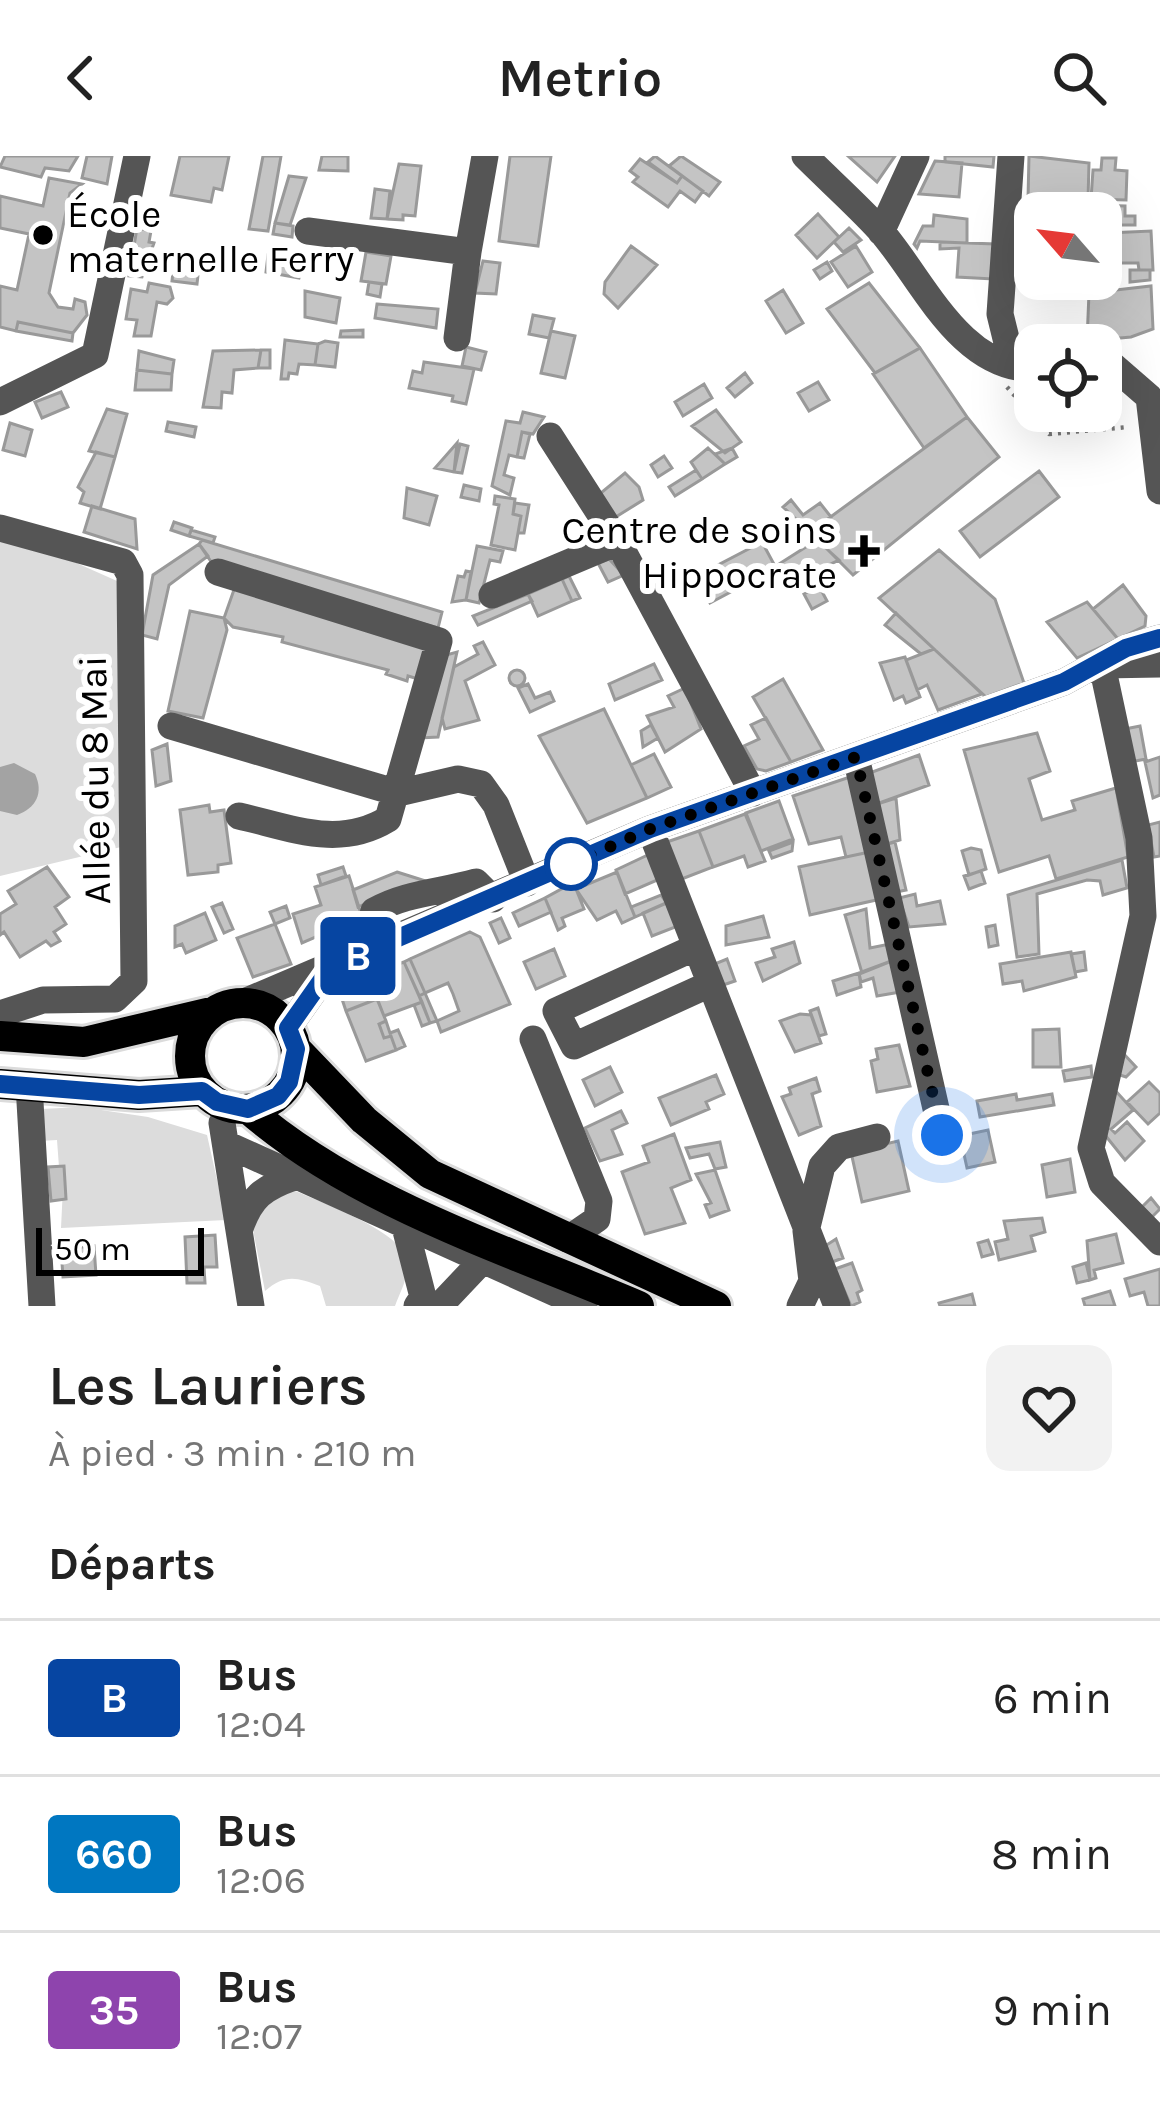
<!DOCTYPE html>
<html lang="fr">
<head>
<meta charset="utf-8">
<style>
  body { margin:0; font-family:Karla,sans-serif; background:#f2f2f2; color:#222; height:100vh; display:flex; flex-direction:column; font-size:45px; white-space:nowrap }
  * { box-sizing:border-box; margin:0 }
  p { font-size:39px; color:#767676 }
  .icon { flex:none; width:66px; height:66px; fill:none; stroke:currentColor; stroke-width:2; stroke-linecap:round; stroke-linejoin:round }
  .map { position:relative; height:1150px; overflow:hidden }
  .drawer { display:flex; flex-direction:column; background:#fff; flex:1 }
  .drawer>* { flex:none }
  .badge { padding:0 24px; border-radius:9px; font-size:42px; line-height:78px }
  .needle { width:78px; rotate:298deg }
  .buttons { position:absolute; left:1014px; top:36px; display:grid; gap:24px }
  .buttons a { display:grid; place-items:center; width:108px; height:108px; border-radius:24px; background:#fff; box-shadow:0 12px 48px #0002; font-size:60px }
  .scale { position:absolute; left:36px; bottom:30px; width:168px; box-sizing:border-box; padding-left:12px; border:6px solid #000; border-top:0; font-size:33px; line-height:42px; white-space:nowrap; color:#000; -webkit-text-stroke:9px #fff; paint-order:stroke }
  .you { position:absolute; width:60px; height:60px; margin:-30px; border:9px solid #fff; border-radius:50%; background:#1a73e8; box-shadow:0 0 0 18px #1a73e833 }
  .map>.badge { position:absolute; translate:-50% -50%; box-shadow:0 0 0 6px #fff }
  h2 { padding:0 48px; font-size:45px; line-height:108px }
  .round { display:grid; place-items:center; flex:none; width:126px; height:126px; border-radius:24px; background:#f2f2f2 }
  .head { display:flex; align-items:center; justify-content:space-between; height:204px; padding:0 48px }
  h1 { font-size:57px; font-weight:600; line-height:90px }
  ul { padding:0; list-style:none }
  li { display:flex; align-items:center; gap:36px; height:156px; padding:0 48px; border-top:3px solid #e0e0e0 }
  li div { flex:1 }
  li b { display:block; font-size:45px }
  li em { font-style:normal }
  li .badge { min-width:132px; font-weight:700; text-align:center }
  header { display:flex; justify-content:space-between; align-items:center; height:156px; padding:0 48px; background:#fff; font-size:54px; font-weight:600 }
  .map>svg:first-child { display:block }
</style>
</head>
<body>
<header><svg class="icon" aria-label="back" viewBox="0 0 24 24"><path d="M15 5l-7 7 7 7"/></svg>Metrio<svg class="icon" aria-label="search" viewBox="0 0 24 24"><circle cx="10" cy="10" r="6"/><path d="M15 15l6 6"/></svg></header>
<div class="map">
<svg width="1160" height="1150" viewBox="0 0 1160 1150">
  <rect width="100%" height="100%" fill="#fff"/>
  <path fill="#dcdcdc" d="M0,373L117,425L121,691L0,720Z
    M81,951L148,961L207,979L226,1064L61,1072L64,1011H59L57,984L39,985L41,953Z
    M279,1028C309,1042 401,1073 407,1104C410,1119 400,1136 395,1150H326L320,1130C296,1121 285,1118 265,1135L251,1064Z"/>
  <path fill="#a3a3a3" d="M14,607L35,618C44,637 36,652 17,659L0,655V611Z"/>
  <path fill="#c4c4c4" stroke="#999" stroke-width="3" d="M5,0H78L69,15L45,12L41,21L0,11Z
    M87,0H112L107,28L82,22Z
    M180,0H229L222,34L214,32L211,46L171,39Z
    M263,0H281L268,75L249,73Z
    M322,0H348V15L319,14Z
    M510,0H551L538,90L499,85Z
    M655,0L682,20L677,27L648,6Z
    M681,0L720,26L709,40L669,10Z
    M848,0H895L877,26Z
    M945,0H994L993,11L945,6Z
    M1029,0L1089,7L1088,44L1028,43Z
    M1102,2H1116L1115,14L1127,15L1126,44L1091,43L1093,14H1101Z
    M640,3L677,27L682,20L703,35L695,46L680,35L668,51L633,26L638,21L630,15Z
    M935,5L962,7L959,41L919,38Z
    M399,8L421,10L415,60L403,59V64L387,63Z
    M289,20L306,22L290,69L275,67Z
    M49,22L82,28L70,37L49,137L58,151L73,153L75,143L85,146L87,159L73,177L18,166L16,175L0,171V130L17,134L29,78L0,72V40L43,50Z
    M375,33L390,35L387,63L371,62Z
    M1088,44V57H1035L1031,72L1032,45Z
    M1088,49L1125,50V60H1135V69H1101V57H1088Z
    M818,58L839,81L817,102L796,79Z
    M934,59L967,63V87L920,85L917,92L914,88L923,70H933Z
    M275,67L293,70L292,81L273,78Z
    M137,72L151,75L149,86L154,87L142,121L129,120Z
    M849,72L861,84L843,96L834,86Z
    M1151,75L1153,114H1139L1138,107H1109L1108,77Z
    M1025,82H1035V111L1025,110Z
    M940,86L995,88L993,123L957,121L959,92L940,93Z
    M279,89L306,98L299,122L266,116L268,99L277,100Z
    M631,90L657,109L618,152L604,138L605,126Z
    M856,90L872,116L848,131L831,106Z
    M366,96L391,100L386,128L361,125Z
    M483,105L500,107L496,138L475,137Z
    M827,106L832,115L820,123L814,114Z
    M1130,114H1150V124L1130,126Z
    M173,116L198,119L197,128L172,125Z
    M369,126L382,128L380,141L367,138Z
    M149,127L170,131L173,142L167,148L157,146L151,180H134L137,164L126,163L131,133L147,136Z
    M869,127L920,192L875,217L827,153Z
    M1151,130L1153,173L1131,181L1087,185L1089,137Z
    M783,134L803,167L786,177L766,145Z
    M305,135L340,142L336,167L305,161Z
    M377,148L438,153L436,172L375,162Z
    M533,159L554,163L549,182L529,178Z
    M18,166L73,177L72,185L16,175Z
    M363,174V181H340L341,175Z
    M551,175L575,180L565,222L541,217Z
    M285,184L318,188L315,209L299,208L297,218L289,217L288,223H281Z
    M325,185L338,187L335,211L315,209L318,188Z
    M466,191L486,196L481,214L462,210Z
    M920,192L967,261L924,292L873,218Z
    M261,194H270V212H258Z
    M261,194L258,212L234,214L232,237L222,236L221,252L203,251L213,195Z
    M139,195L174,204L172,218L137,214Z
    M424,206L474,213L466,248L452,245L453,240L409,232L413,215L422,217Z
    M137,214L172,218L171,234H135Z
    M745,217L752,227L735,241L727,232Z
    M818,226L829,244L809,255L798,237Z
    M704,228L712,242L683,260L675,246Z
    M61,236L68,251L42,262L35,246Z
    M107,253L127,258L115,301L89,295Z
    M716,254L741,286L725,297L692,270Z
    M523,256L544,261L533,278L522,276L517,301L509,299L504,319L514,322L510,339L492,330L506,265L520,267Z
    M967,261L999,301L853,419L810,376Z
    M168,266L196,271L194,281L166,275Z
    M10,267L32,274L25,300L3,294Z
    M522,276L530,278L524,302L517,301Z
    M457,287L454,316L435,312Z
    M460,288L468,290L462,317L454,316Z
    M708,292L725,308L702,323L691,306Z
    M732,292L737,301L725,308L715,298Z
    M96,296L115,301L100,353L80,347L84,336L78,331Z
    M664,300L672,312L658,321L651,309Z
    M696,314L702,323L675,340L669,331Z
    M1039,315L1059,341L980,401L960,375Z
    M625,317L639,331L643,344L611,364L596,341Z
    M464,329L481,333L479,345L461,341Z
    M407,332L437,340L429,369L404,362Z
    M495,340L515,343L513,358L521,360L515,394L491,389L499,349L494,348Z
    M791,344L803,359L820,347L831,361L810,376L783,351Z
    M515,347L529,349L524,377H518L521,360L513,358Z
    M92,350L135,363L137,393L84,376Z
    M174,366L192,372L189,380L171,374Z
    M191,374L215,381L213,387L189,380Z
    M202,384L442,456L438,472L212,407L199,388Z
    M817,384L839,404L788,428L779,408Z
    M762,386L776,412L710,447L697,420Z
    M199,388L208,400L169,429L157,483L142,479L153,419Z
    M477,390L503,395L500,406L490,404L479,447L466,444Z
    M939,394L995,443L1024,527L986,541L879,442Z
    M609,403L624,419L608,426L598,407Z
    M466,415L471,416L466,444L452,446L458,420L464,421Z
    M569,420L580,442L572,445L562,423Z
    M562,423L572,445L538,460L528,438Z
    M236,428L429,489L418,523L408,520L407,525L386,518L388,514L282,486L283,481L233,471L224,462Z
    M1123,429L1146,460L1145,470L1118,483L1093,453Z
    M819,430L827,445L812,453L804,438Z
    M528,438L532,445L478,469L473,460Z
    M1087,446L1118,483L1077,502L1047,466Z
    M190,455L224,462L227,474L203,562L168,555Z
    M896,457L898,459L934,493L921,498L885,469Z
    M483,486L495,509L465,525L479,564L445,573L442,562L454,511L478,498L474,490Z
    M934,493L982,538L938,554L927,529L917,534L906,504Z
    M457,496L438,581L420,582L439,501Z
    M905,501L920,541L906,547L903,540L894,544L880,507Z
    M654,508L662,524L615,544L609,528Z
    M509 522a8 8 0 1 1 16 0a8 8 0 1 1-16 0Z
    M783,523L823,594L791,606L753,541Z
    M528,528L535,542L550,536L554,545L530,556L518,532Z
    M685,532L701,573L665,596L647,560L674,551L668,540Z
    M604,553L647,642L587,667L539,580Z
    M766,562L791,606L766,615L757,613L744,590L759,583L751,569Z
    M651,569L658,582L643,591L641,575Z
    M1140,570L1146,603L1130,606L1125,573Z
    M1037,577L1050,615L1029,623L1042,664L1075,654L1072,645L1116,632L1128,701L1056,723L1049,700L999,716L964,594Z
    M167,588L171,625L156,630L152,594Z
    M654,598L671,631L647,642L631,609Z
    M919,599L929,629L871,650L864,619Z
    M1160,601V639L1153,642L1145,606Z
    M856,619L874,695L846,701L841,681L809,688L793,640Z
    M896,642L900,684L880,690L871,650Z
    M779,645L793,683L761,695L746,657Z
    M209,649L210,656L224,654L231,707L218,709V716L188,719L180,654Z
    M745,658L765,705L748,711L744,700L713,711L699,675Z
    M1160,666V700L1154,701L1148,669Z
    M699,675L713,711L679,724L664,687Z
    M793,686L792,695L772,702L769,695Z
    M895,686L906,734L891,737L880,690Z
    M971,692L981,694L986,713L969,719L962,695Z
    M874,695L885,742L810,759L799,711Z
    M652,697L662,722L625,738L616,714Z
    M1122,704L1127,732L1103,739L1100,725L1087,724L1037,738L1039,798L1017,801L1008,739Z
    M47,711L69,741L55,751L66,768L54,776L60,785L51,790L46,785L20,801L4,776L0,779V758L16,748L8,735Z
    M343,711L346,720L321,729L318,719Z
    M981,715L985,727L969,733L964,720Z
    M397,716L435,728L396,734L358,751L353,734Z
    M617,716L635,761L622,767L616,755L597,764L576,733Z
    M349,720L362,761L302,787L293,758L321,749L315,731Z
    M567,730L576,733L584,753L562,762L565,770L558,774L545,742Z
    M915,738L917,750L940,745L945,768L909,771L899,742Z
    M661,739L667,747L635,761L631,751Z
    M545,742L551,756L519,770L513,757Z
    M668,746L678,770L652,780L643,757Z
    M222,747L233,773L224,777L212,751Z
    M286,750L290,762L275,768L270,756Z
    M866,753L870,792L895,787L899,802L862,817L845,759Z
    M205,757L216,784L186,797L182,788L175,791V770Z
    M763,760L769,781L726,789V770Z
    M501,762L510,782L499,787L490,767Z
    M275,768L291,808L253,821L237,782Z
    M995,769L998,789L989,791L986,771Z
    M470,776L480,781L510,848L441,876L437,865L459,855L453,838L448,827L425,837L410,803Z
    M794,786L800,807L763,825L756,807L775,801L772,793Z
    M554,793L565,820L536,833L524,806Z
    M1071,796L1076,821L1024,835L1022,825L1003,828L1000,808Z
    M1084,796L1086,814L1075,816L1071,798Z
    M899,802L906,835L877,840L873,822L861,826L859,817Z
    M410,803L425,837L419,840L404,806Z
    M727,803L735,825L720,830L712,809Z
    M404,806L422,846L384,860L368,819Z
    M859,817L861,831L837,839L833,825Z
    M371,828L377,843L346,855L341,840Z
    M425,837L437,865L430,867L419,840Z
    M377,843L386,865L379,868L384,882L391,880L396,894L366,905L346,855Z
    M422,846L430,867L422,870L414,849Z
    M818,852L826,878L819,880L810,855Z
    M800,858L811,859L821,887L795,896L780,865Z
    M386,865L390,877L398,874L405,890L396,894L391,880L384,882L379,868Z
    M1059,873L1061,911H1033V874Z
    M899,889L910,930L877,936L871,905L878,903L876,893Z
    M1122,896L1136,911L1126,921L1117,918Z
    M1091,910L1092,921L1065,925L1063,915Z
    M610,911L622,936L595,950L583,924Z
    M716,919L724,938L706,946L709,953L671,969L659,942Z
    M816,922L820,935L812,938L821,970L799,979L782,941L791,938L789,932Z
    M1149,926L1160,937V957L1148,968L1127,946Z
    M1113,932L1133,954L1111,973L1115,977L1127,966L1144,985L1125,1004L1105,979Z
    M1016,938L1017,944L1052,938L1054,949L980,961L977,945Z
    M621,955L627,967L612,974L622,998L600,1005L585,972Z
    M988,974L995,1006L967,1012L960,980Z
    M674,978L691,1024L671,1032L685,1067L645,1078L622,1016L649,1006L643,990Z
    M898,985L909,1035L862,1046L851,996Z
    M720,986L726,1011L715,1013L709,998L690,1002L686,992Z
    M1070,1003L1075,1036L1047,1041L1042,1009Z
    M64,1010L66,1043L51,1045L48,1011Z
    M715,1014L729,1054L710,1061L705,1049L711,1047L696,1018Z
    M1151,1042L1160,1053L1152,1061L1142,1051Z
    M1042,1062L1045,1076L1031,1080L1035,1095L999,1104L995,1086L1008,1083L1004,1065Z
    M1116,1078L1123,1107L1094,1114L1096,1122L1090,1124L1087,1085Z
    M215,1079L217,1111H204L205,1127H187L185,1081Z
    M836,1083L843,1102L832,1106L825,1090Z
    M988,1084L993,1098L982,1101L978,1087Z
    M94,1090L96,1119L63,1121L61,1093Z
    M852,1107L862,1134L857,1137L860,1146L851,1150L835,1113Z
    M1086,1107L1090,1124L1077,1127L1073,1111Z
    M1160,1113V1150H1148L1144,1136L1130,1140L1125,1123Z
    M1110,1135L1115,1150H1085L1083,1143Z
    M972,1138L975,1150H940L939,1147Z"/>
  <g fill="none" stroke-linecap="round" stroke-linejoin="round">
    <defs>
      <path id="major" d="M190 900a53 53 0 1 1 106 0a53 53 0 1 1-106 0Z
        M0,880L84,886L215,855
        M296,893L364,964L430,1018L716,1150
        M0,928L139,939L202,935
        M248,953C356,1047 508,1094 639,1150"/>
    </defs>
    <use href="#major" stroke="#dbdbdb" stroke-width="36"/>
    <path stroke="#777" stroke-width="4.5" stroke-dasharray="3 6" stroke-linecap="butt" d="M1007,231L1049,278L1128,271"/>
    <path stroke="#555" stroke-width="27" d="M805,0C829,24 856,48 879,73C922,121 958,213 1035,213
      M1011,0L1000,158L1012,207
      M308,75L468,96L485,0
      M881,76L916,0
      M457,182L468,96
      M1111,208L1149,241L1160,335
      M0,246L95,199L137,0
      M550,280L618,386
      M0,372L123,406L130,419L134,825L115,843L43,844L0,858
      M218,416L439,485L388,663C339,693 292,672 239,660
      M492,439L618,386L753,637
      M1102,509L1139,682L1143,760L1091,992L1102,1027L1160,1086
      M1102,509L1160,508
      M171,570L398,637L458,623L481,628L496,649L527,727
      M856,601L942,979
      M650,673L837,1150
      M696,791L556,855L574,890L710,828
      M362,798L374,755C405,737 442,736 476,726L493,743
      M242,847L650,673L1064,526L1126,492L1160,482
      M288,872L331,811
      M533,883L599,1045L597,1063L568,1083
      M29,929L42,1150
      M222,967L251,1150
      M226,988L584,1150
      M405,1071L423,1141L417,1150
      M240,1072C251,1041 263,1032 294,1021
      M445,1144L481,1106
      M800,1150L812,1125L806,1075L822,1010L839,991L877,981"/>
    <use href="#major" stroke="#000" stroke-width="30"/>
  </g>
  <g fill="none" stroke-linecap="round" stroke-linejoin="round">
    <defs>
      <path id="line" d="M0,928L139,939L202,935L217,946L248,953L278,940L289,926L296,893L288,872L331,811L650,673L1064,526L1126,492L1160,482"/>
    </defs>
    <use href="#line" stroke="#fff" stroke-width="27"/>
    <use href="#line" stroke="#0645a2" stroke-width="18"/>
    <path stroke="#000" stroke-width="12" stroke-dasharray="0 21.6" d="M571,708L650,673L856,601L942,979"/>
  </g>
  <g fill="#000" stroke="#fff" stroke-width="4.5">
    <circle cx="43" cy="79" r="12"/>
    <path d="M858 377h12v12h12v12h-12v12h-12v-12h-12v-12h12z"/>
  </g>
  <circle fill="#fff" stroke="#0645a2" stroke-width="6" cx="571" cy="708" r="24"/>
  <g text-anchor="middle" stroke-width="12" stroke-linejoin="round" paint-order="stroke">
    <g font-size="39" fill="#000" stroke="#fff" text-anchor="start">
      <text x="67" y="71">École<tspan x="67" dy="45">maternelle Ferry</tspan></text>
      <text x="837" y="387" text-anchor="end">Centre de soins<tspan x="837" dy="45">Hippocrate</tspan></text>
    </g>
    <g font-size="39" fill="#000" stroke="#fff">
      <text transform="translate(94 624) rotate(-91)" y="14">Allée du 8 Mai</text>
    </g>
  </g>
</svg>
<div class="buttons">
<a><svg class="needle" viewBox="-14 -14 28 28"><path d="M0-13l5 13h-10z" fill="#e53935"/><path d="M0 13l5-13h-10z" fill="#767676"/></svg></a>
<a><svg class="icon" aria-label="locate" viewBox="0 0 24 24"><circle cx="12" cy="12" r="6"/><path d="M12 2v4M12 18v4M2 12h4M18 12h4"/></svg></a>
</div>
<div class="scale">50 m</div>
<div class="you" style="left:942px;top:979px"></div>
<b class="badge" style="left:358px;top:800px;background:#0645a2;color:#fff">B</b>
</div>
<section class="drawer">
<div class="head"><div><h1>Les Lauriers</h1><p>À pied · 3 min · 210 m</p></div><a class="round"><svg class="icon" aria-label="heart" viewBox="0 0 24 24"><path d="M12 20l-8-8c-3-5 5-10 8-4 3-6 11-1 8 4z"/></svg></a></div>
<h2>Départs</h2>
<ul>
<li><span class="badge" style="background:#0645a2;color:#fff">B</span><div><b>Bus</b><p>12:04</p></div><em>6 min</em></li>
<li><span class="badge" style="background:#0077c1;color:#fff">660</span><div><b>Bus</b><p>12:06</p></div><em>8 min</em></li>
<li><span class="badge" style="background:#8e44ad;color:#fff">35</span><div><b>Bus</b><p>12:07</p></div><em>9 min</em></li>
</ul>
</section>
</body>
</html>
